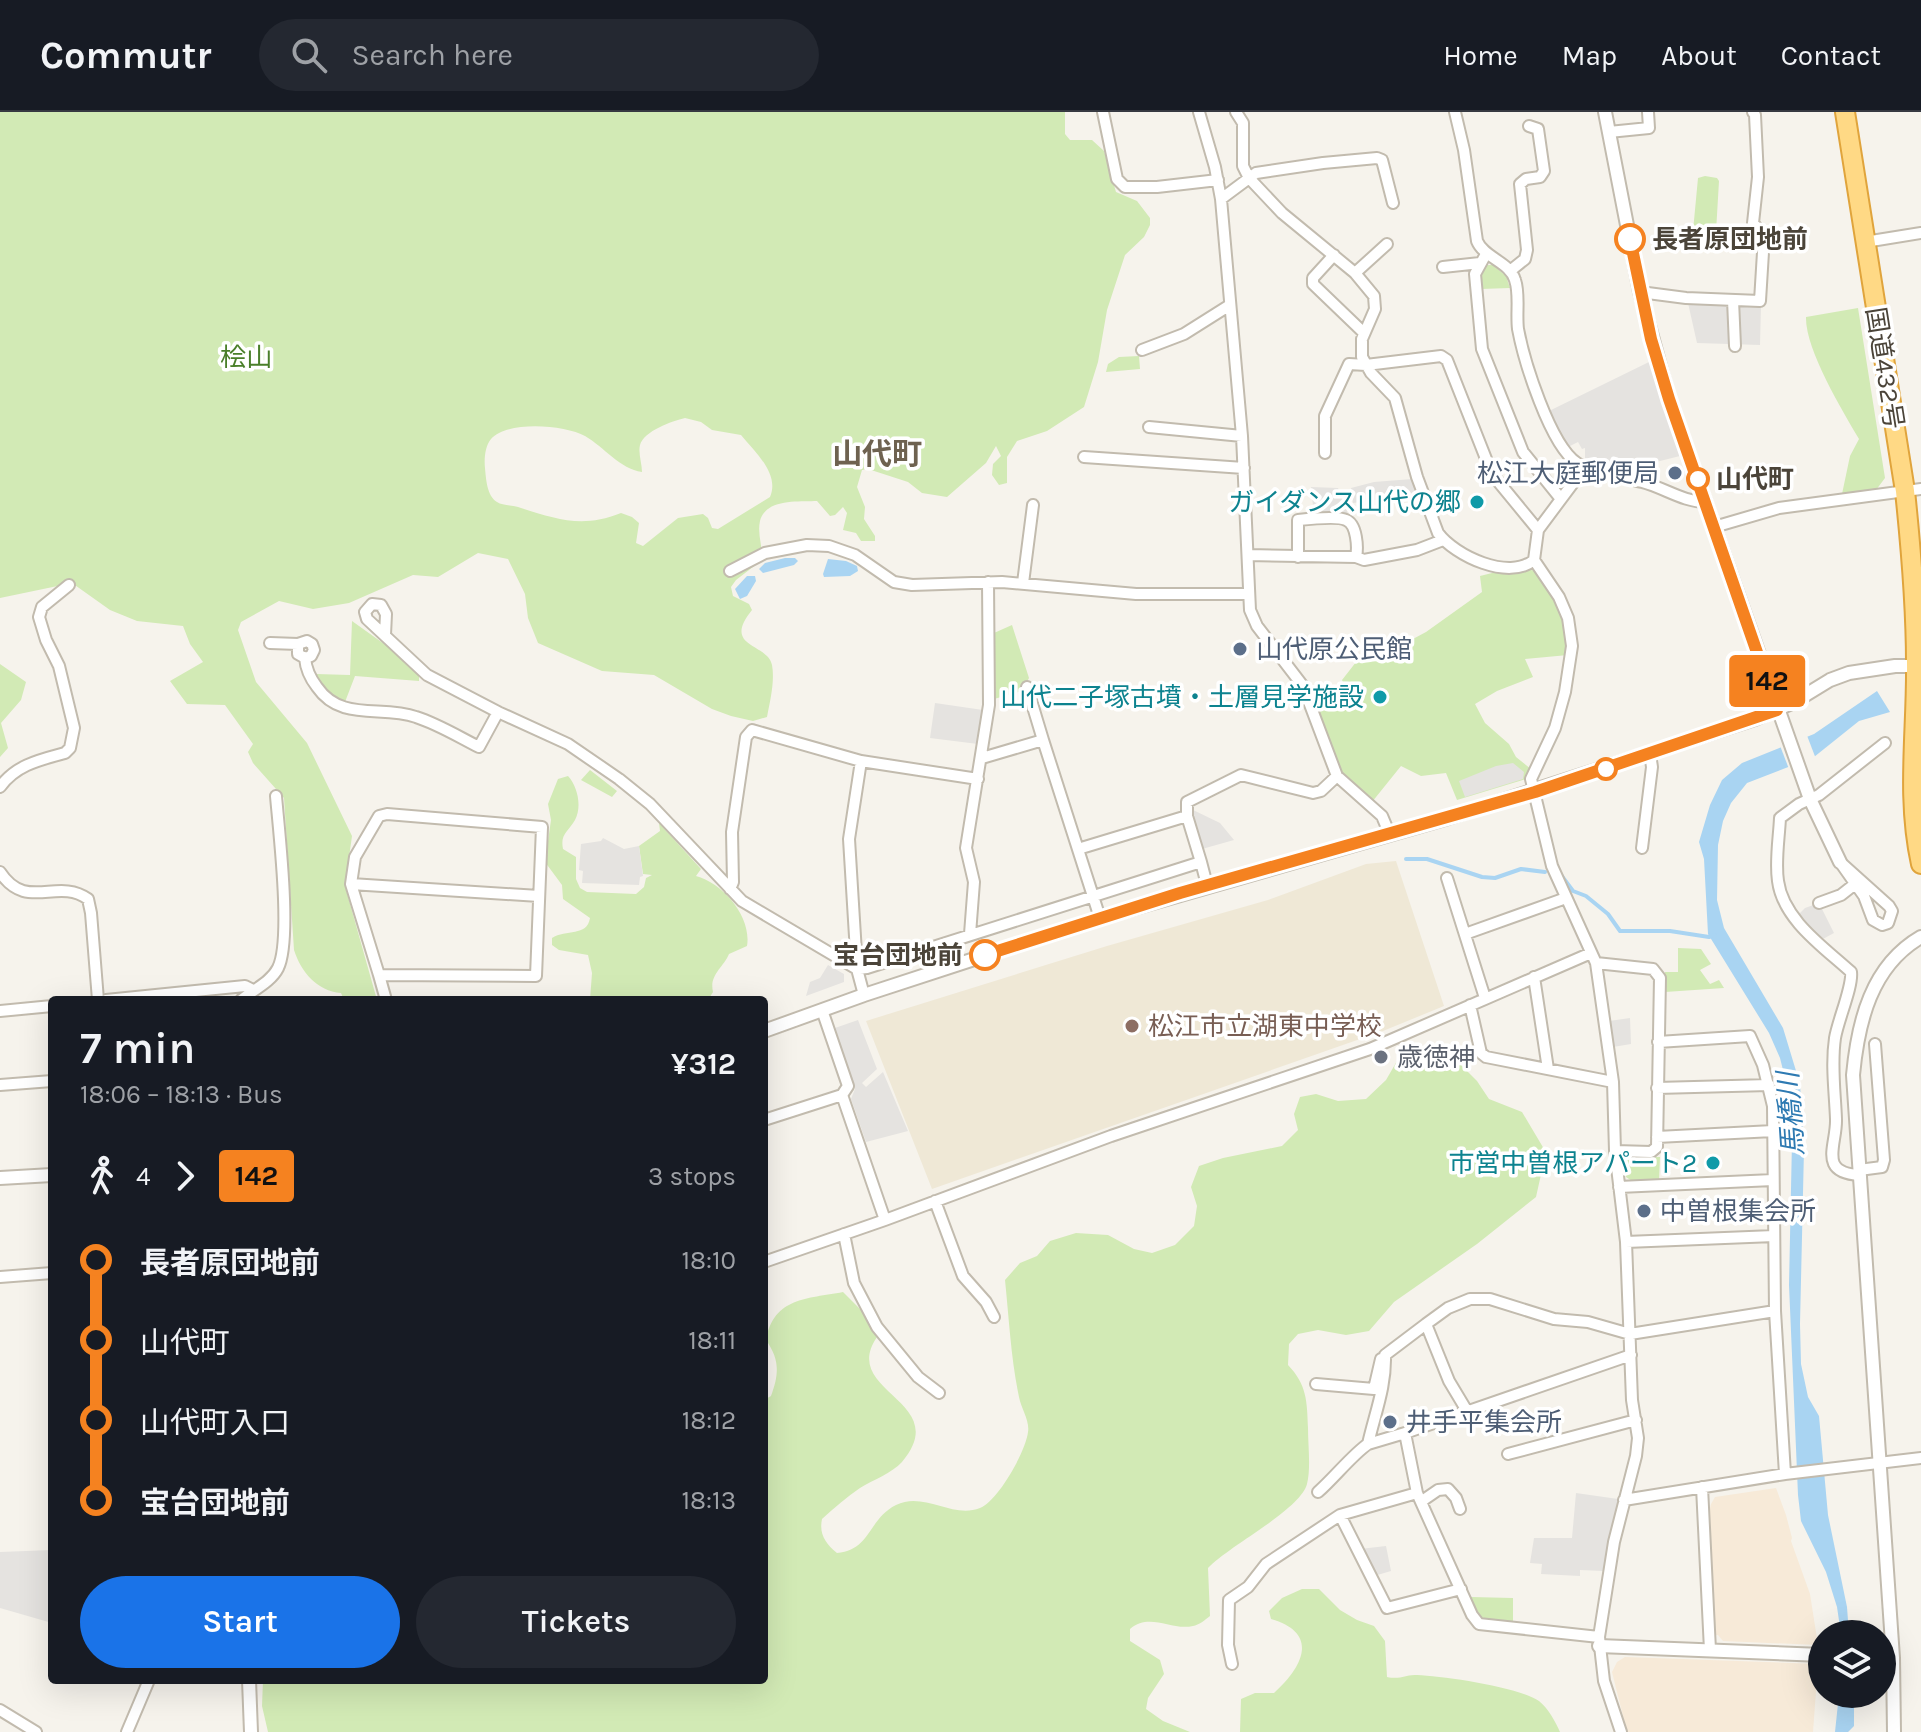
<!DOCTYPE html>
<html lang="en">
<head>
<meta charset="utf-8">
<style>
  body { margin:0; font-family:Karla,"Noto Sans JP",sans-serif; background:#242831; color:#f1f3f6; height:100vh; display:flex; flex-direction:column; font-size:30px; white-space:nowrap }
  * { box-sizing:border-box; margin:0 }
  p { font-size:26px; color:#9ea1a6 }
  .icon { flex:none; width:44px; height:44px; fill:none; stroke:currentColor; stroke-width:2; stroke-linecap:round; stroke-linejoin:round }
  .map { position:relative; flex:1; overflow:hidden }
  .side { position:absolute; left:48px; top:884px; width:720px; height:688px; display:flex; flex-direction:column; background:#171b24; border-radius:8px; box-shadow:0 8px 32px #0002 }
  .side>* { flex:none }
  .badge { padding:0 16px; border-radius:6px; font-size:28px; line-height:52px }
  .buttons { position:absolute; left:1808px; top:1508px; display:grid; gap:16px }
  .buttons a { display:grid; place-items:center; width:88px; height:88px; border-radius:50%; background:#171b24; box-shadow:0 8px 32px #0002; font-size:40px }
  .map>.badge { position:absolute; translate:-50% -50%; box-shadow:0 0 0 4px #fff }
  .legs { display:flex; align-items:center; gap:12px; height:88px; padding:0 32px; font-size:26px }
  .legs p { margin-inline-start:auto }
  .overview { display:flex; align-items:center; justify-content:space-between; height:136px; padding:0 32px }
  h1 { font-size:44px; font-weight:600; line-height:60px }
  .cta { display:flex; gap:16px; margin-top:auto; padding:16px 32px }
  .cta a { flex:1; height:92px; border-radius:48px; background:#1a73e8; color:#fff; font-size:32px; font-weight:600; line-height:92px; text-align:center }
  .cta a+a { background:#242831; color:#f1f3f6 }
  ul { padding:0 32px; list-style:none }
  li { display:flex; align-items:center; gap:28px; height:80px; font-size:30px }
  li i { display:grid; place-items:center; width:12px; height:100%; margin:0 10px; background:currentColor }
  li i::after { content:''; width:20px; height:20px; margin:-10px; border:6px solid; border-radius:50%; background:#171b24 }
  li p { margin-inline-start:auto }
  li:first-child i { background:linear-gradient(#0000 50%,currentColor 0) }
  li:last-child i { background:linear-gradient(currentColor 50%,#0000 0) }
  header { display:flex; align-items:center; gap:48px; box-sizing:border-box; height:112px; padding:0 40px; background:#171b24; border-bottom:2px solid #363941 }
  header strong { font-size:38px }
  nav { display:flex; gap:44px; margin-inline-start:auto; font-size:28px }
  .search { width:560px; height:72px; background:#242831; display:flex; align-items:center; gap:20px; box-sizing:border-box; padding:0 28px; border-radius:44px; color:#9ea1a6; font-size:30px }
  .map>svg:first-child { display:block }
</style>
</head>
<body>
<header>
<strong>Commutr</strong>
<div class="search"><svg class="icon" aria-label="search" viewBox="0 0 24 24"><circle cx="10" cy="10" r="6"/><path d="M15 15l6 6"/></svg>Search here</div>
<nav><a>Home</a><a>Map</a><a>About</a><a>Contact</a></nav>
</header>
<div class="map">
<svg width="1921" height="1620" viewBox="0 0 1921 1620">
  <rect width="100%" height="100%" fill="#f6f3ec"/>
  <path fill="#f7ead8" d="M1776,1376L1786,1403L1792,1426L1791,1429L1810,1482L1818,1533L1723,1529L1718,1523H1715L1709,1400L1711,1392L1715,1385Z
    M1625,1545L1818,1552L1813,1620H1627L1612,1560L1617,1550Z"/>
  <path fill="#efe8d6" d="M1396,749L1444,894L1383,919L932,1077L866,909L1107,834L1268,788L1366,752Z"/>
  <path fill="#d2eab5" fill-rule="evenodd" d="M0,0H1065V22L1070,28H1092L1104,39L1116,80L1137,89L1150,106V113L1144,125L1125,143L1107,198L1098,250L1084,295L1047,319L1017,329L1007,345V371L999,373L992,363L993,352L1001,344L996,334L986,351L947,385L922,381L908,370L868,357L862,358L857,375L865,395L864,407L875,424V429H861L856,421L843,418L847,401L843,395L835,403L830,404L817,389C799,390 766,386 760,409C757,422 763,435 762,448L736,468L731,475L733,484L749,492L752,498C721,536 768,531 772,553C775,569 770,589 767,605L753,609L731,604L712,597L654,563L602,559L538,531L528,506L525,482L508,447L478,441L438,465L413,463L349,491L313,497L279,489L241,510L238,518L256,570L307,631L352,724L345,774L377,888H344L341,881C317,879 301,860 294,838L284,686L253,651L248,640L253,632L225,593L187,592L170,569L203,550L190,532L183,514L137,509L110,498L72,471L0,486ZM685,306L701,310L712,318L741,323C755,340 780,362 770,385L718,417L712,416L708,406L703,402L678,406L643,434L636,431L639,411L632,405L621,401C583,416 559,408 521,396C514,393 503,394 497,390C487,384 486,367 485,356C484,347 485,334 491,327C508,308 565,313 585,324C604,335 620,357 642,360C642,352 638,341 640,333C644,319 672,309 685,306Z
    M1705,64L1717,66L1719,69L1716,120L1693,119L1698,66Z
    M1487,153H1493L1506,164L1510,176L1481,177V159Z
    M1858,196L1885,366L1876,378L1842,382L1850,344L1859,327C1842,298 1805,237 1806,205Z
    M1139,244L1140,257L1106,260L1108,252L1119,245Z
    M1526,457L1536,459C1556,490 1568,505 1568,543L1525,547L1533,565L1497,579L1475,592L1485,611L1509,632L1516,645L1531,657L1529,666L1457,688L1446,661L1421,664L1401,654L1372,690L1337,660L1314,592L1346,577L1342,568L1360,545L1398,535L1426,520L1482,480L1480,464L1500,459L1515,461Z
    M352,509L394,539L419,564V569L355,564L345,590C333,586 319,575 316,562L350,563Z
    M1012,513L1029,566L1022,579L994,587V521Z
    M0,552L26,570L21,588L1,611L8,636L0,645Z
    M590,658L617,679L612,685L581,668Z
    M568,664C578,675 582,695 575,708C568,720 560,722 563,737L576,745V767L580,776L587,780L636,782L644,775L646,766L652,763L643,762L639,734L660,719L659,711L701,757L696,764C723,771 752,805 747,834L729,842C723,856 709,863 713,880L708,888H590L592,861L588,843L559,838L552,833V826C566,817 587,825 590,806L563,787L562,773L545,750L551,708L548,692L558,667Z
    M1678,836L1701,837L1711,852L1700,858L1710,872L1719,868L1724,876L1665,880V860H1678Z
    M1415,939L1444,945L1461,953L1477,969L1489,987L1522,1000L1544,1037L1542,1058L1536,1085L1477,1132L1394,1190L1369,1219L1346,1223L1318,1218L1298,1222L1289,1232L1288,1253C1307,1273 1307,1289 1308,1316C1308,1333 1311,1356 1307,1372C1300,1398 1230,1433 1208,1456L1210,1504C1205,1508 1199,1513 1193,1514C1171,1519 1150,1500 1130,1517V1529L1160,1548L1164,1562L1148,1586L1146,1597L1163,1609L1190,1620H268L262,1594L263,1568H764V1288L771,1284C779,1262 780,1248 766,1228C774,1185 807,1187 843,1180L871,1208L877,1225C839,1281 954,1288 902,1350C892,1361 873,1368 860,1376C847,1385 834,1396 822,1407C819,1422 825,1431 837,1441C871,1438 868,1407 896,1393C924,1379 952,1407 980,1396C998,1389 1026,1339 1028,1320C1030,1309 1021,1296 1019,1285C1011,1247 1009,1207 1005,1168L1020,1151L1037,1144L1050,1129L1076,1121L1108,1123L1134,1137L1152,1141L1175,1133L1194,1114L1197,1094L1191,1075L1199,1054L1223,1046L1282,1034L1298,1018L1294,1002L1300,985L1316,982L1338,989L1366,987L1386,968L1397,949Z
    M1627,1045H1660L1659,1069H1632L1626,1065L1624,1052Z
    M1302,1477H1319L1340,1498L1357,1508L1374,1514L1385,1529L1387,1565C1402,1568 1405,1562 1417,1563C1443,1564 1519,1575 1539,1589C1548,1596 1555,1609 1560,1620H1240L1241,1587L1255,1581H1274C1303,1555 1320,1521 1271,1507L1269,1499L1282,1486Z
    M1471,1485L1513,1486V1514C1487,1510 1479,1511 1471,1485Z"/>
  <path fill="#e5e3e0" d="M1688,191L1761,193L1760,233L1697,231Z
    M1651,249L1665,296L1684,343L1628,357L1585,346V336L1582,337L1578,330L1568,335L1549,299Z
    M1412,367L1416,379L1413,383L1353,391L1351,376L1374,370Z
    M1311,375L1338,376L1349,404L1314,403Z
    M935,591L983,598L978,632L930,626Z
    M1513,651L1524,660L1523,667L1465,685L1459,669L1496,654Z
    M1191,697L1220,711L1234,728L1202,737Z
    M603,726L624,737L639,734L643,764L640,765L639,773L582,771L583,759L579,758L581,732L601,729Z
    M1819,791L1834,821L1821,828L1813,822L1799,802L1805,796Z
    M828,853L844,862V870L806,884L810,870L820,866Z
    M1630,906L1631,932L1613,935L1609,909Z
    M858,908L877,957L862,971L866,975L883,960L908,1019L866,1030L851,987L855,977L835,916Z
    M1576,1381L1618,1387L1604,1459L1580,1458V1464L1541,1462L1542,1452L1530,1451L1534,1426H1572Z
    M1386,1434L1391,1459L1374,1464L1360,1437Z
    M52,1438V1511L0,1496V1440Z"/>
  <path fill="#a9d4f2" d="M785,446H795L798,449L794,453L763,461L759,457L765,451Z
    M828,447L846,449L857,454L858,459L850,464L824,465L823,462Z
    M747,464H755L756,469L747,484L740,487L735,477Z
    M1877,579L1890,600L1859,609L1814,645L1747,671L1731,691L1723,709L1718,733L1717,788L1724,816L1783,916L1800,972L1804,1037L1800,1212L1801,1252L1808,1285L1819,1304L1828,1403L1847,1495L1849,1522H1841L1837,1495L1826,1460L1801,1409L1798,1383L1789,1173L1792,1029L1786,970L1780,946L1769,921L1708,822L1704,747L1699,730L1710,693L1722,668L1742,651L1814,622Z
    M1839,1582H1854V1614L1848,1620H1835Z"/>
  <path fill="#f6f3ec" d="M1806,621L1816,647L1789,657L1779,631Z"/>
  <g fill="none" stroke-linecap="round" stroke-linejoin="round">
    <path stroke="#a9d4f2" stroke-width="4" d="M1406,747H1427L1482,765L1495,766L1521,757L1545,760
      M1561,763L1573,779L1586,784L1608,802L1620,819H1670L1709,825L1715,823"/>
    <defs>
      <path id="minor" d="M1103,0L1117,67L1125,75H1157L1218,68
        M1199,0L1215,55L1221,87L1242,324L1250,498L1257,514L1303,574L1337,664L1382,704L1390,723
        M1236,0L1243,11V54L1249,66L1282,101L1355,161L1374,184L1375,197L1362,227V245L1371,261L1395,286L1417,365L1438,421C1455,444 1509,469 1534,448
        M1455,0L1464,38L1477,129C1484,146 1510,150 1515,168C1520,182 1516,201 1518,217C1524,249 1550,333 1577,351C1594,362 1622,365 1642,370C1665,376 1683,390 1706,390
        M1609,20L1649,16L1648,0
        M1221,87L1256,61L1323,51L1377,46L1382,48L1393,91
        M1865,130L1921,121
        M1486,142L1475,162L1482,237L1523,340L1561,387
        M1334,143L1313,166V172L1364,221
        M1443,155L1480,151
        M1510,159L1525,147L1527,138L1520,72L1526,67L1540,65L1544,59L1538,17L1529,14
        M1355,161L1387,132
        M1640,180L1686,186L1760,189L1764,124L1753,111L1758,65L1755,3L1753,0
        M1733,188L1735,234
        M1142,238L1184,222L1230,193
        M1149,315L1242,324
        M1325,341V304L1349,252L1366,253L1441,244L1447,248L1492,362L1538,418
        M1084,345L1244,356
        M1585,355L1538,418L1534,448L1559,485L1568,506L1572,534L1565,580L1555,616L1531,667L1552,754L1596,851L1613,970L1615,1039L1626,1130L1632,1288L1638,1326L1636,1344L1614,1430L1599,1525L1604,1569L1621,1620
        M1714,415L1779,396L1921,377
        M1248,443L1356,445L1364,448L1417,438L1443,428
        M1298,445V408C1308,407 1338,404 1346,408C1357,412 1358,436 1356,445
        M730,459L765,441L807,433L829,434L855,443L894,470L912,473L1002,470L1136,482H1249
        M1023,471L1033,393
        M270,531L298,532
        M305,546L311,544L314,538L312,532L307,529L298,532V542L305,546C306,558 310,566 317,575C341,610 381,593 416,605C438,612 459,625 479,635L498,600L427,563L367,507L365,500L372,492L381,493L386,502L385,523
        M1027,575L1043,628
        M498,600L568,632L619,667L650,692L742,789L857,857L867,856L1201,750L1207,773
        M982,646L1043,628L1100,806
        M861,649L849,727L857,857L864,883
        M0,675C16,653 39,648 65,641L70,636L74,616L59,554L46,528L39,505L42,495L69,473
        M1187,704V690L1241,663L1313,681L1321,679L1337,664
        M1642,736L1652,655L1650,642
        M1078,737L1187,704L1201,750
        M1840,750L1889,794L1892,799L1888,811L1882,813L1873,808L1864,784Z
        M0,760C26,800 57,765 88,787L91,801L98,888
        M1447,766L1485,886
        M351,772L355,745L379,704L387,702L542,715L536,864L379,863L351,772L539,784
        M730,777L733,770L732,720L746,625L752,618L861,649L978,667
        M1819,791L1841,783L1855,772
        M970,822L974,770L966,736L989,593L988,470
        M1465,822L1566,786
        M1596,851L1653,857L1660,866L1657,1035L1651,1040L1615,1039
        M379,863L386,888
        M1534,865L1548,957
        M106,888L245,874L253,878
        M241,888C253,878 271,870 278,856C292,828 279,720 276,684
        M1470,893L1481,941L1486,945L1613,970
        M0,899L52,894
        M1658,930L1750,924L1763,953L1773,994L1775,1199
        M0,973L52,969
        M1657,976L1769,973
        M842,983L885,1108
        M764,1008L842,983L848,974L822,898
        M1657,1025L1773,1019
        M1859,1058L1882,1055L1884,1048L1875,932
        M1860,1063C1817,1061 1837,1033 1836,1007C1835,980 1831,953 1835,926C1838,908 1853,874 1851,860C1825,836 1783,808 1778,769C1775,749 1779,727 1780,706L1799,692L1819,683L1885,631
        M1619,1075L1773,1068
        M935,1089L963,1164L986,1190L994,1205
        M844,1122L854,1171L877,1215L918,1265L939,1281
        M1626,1130L1774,1124
        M764,1150L885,1108L1111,1024L1370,937L1591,841
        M0,1165L52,1161
        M1316,1272L1374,1277L1381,1247
        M1467,1299L1449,1269L1426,1212L1448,1196L1470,1187H1490L1554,1207L1588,1210L1630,1222L1775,1199L1785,1362
        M1405,1321L1368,1332C1375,1301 1386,1275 1385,1243L1426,1212
        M1508,1342L1636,1308
        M1702,1375L1710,1538
        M1318,1380C1334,1366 1353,1342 1368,1332
        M1417,1381L1340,1403L1387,1496L1461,1477
        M1624,1388L1785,1362L1921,1346
        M1422,1389L1438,1378L1448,1377L1456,1386L1460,1397
        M1599,1525L1479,1512L1472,1503L1417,1381L1405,1321L1631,1243
        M1232,1552L1228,1533L1229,1488L1248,1475L1266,1452L1340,1403
        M0,1598L36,1620
        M127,1620L149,1568"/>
      <path id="tertiary" d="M1605,0L1640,180L1669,287L1810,687L1840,750
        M764,919L864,883L1100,806L1448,706L1755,607L1794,590L1830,568L1849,561L1895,554H1921
        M0,1066L52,1063
        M1599,1534L1822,1543
        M249,1568L251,1620
        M1894,1620L1893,1546L1853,963C1858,910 1871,854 1921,825"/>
      <path id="trunk" d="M1845,0L1905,379C1911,436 1916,493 1916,551C1917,619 1906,684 1921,752"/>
    </defs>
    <use href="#minor" stroke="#c2bbae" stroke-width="14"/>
    <use href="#tertiary" stroke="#c2bbae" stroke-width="16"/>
    <use href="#trunk" stroke="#e0a43c" stroke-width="22"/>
    <use href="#minor" stroke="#fff" stroke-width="10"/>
    <use href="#tertiary" stroke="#fff" stroke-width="12"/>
    <use href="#trunk" stroke="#ffd985" stroke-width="18"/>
  </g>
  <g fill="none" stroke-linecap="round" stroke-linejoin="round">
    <defs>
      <path id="line-1" d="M985,843L1180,781L1535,680L1777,598L1669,287L1651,227L1630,127"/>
    </defs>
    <use href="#line-1" stroke="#fff" stroke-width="18"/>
    <use href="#line-1" stroke="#f58220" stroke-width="12"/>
  </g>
  <g fill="#fff" stroke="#f58220" stroke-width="4">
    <circle cx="1630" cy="127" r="14"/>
    <circle cx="1698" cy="367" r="10"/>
    <circle cx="1606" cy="657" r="10"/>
    <circle cx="985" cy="843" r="14"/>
  </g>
  <g fill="#5c6f8a" stroke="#fff" stroke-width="3">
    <circle cx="1675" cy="361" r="8"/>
    <circle cx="1240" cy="537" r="8"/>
    <circle cx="1644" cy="1099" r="8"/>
    <circle cx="1390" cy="1310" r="8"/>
  </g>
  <g fill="#0f9aa8" stroke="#fff" stroke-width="3">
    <circle cx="1477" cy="390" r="8"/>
    <circle cx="1380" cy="585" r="8"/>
    <circle cx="1713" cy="1051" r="8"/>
  </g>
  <circle fill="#8d6e63" stroke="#fff" stroke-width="3" cx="1132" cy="914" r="8"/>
  <circle fill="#6b7280" stroke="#fff" stroke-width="3" cx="1381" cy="945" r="8"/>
  <g text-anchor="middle" stroke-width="7" stroke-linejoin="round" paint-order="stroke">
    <g font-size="26" font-weight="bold" fill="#4b4439" stroke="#fff" text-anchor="start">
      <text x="1652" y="136">長者原団地前</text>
      <text x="1716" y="376">山代町</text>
      <text x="963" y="852" text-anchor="end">宝台団地前</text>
    </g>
    <g font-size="26" fill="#4a7f2a" stroke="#fff">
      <text x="246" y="254">桧山</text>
    </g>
    <g font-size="26" fill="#4b4439" stroke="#fff">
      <text transform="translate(1885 256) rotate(81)" y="9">国道432号</text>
    </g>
    <g font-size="26" fill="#4e5e75" stroke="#fff" text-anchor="start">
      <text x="1659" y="370" text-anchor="end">松江大庭郵便局</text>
      <text x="1256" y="546">山代原公民館</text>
      <text x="1660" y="1108">中曽根集会所</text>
      <text x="1406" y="1319">井手平集会所</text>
    </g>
    <g font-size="26" fill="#0d838f" stroke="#fff" text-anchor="end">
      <text x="1461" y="399">ガイダンス山代の郷</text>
      <text x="1364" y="594">山代二子塚古墳・土層見学施設</text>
      <text x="1697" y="1060">市営中曽根アパート2</text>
    </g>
    <g font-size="26" fill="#785e54" stroke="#fff" text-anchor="start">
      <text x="1148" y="923">松江市立湖東中学校</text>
    </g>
    <g font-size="26" fill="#5b616d" stroke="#fff" text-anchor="start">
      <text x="1397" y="954">歳徳神</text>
    </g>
    <g font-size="28" font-style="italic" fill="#2e7ab2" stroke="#fff">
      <text transform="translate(1790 1002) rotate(-94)" y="10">馬橋川</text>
    </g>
    <g font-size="30" font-weight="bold" fill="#6e6250" stroke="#fff">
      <text x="877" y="352">山代町</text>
    </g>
  </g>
</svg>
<div class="buttons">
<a><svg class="icon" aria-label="layers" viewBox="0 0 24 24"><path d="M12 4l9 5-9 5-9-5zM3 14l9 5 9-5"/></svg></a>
</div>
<b class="badge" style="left:1767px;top:569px;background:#f58220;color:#111">142</b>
<section class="side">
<div class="overview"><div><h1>7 min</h1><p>18:06 – 18:13 · Bus</p></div><b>¥312</b></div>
<div class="legs"><svg class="icon" aria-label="walk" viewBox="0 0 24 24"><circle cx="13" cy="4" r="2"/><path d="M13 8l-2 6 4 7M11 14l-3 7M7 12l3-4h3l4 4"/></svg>4<svg class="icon" aria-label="forward" viewBox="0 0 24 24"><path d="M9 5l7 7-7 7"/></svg><b class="badge" style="background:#f58220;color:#111">142</b><p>3 stops</p></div>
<ul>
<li><i style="color:#f58220"></i><b>長者原団地前</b><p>18:10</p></li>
<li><i style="color:#f58220"></i><span>山代町</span><p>18:11</p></li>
<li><i style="color:#f58220"></i><span>山代町入口</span><p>18:12</p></li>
<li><i style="color:#f58220"></i><b>宝台団地前</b><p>18:13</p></li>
</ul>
<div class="cta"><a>Start</a><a>Tickets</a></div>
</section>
</div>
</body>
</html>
